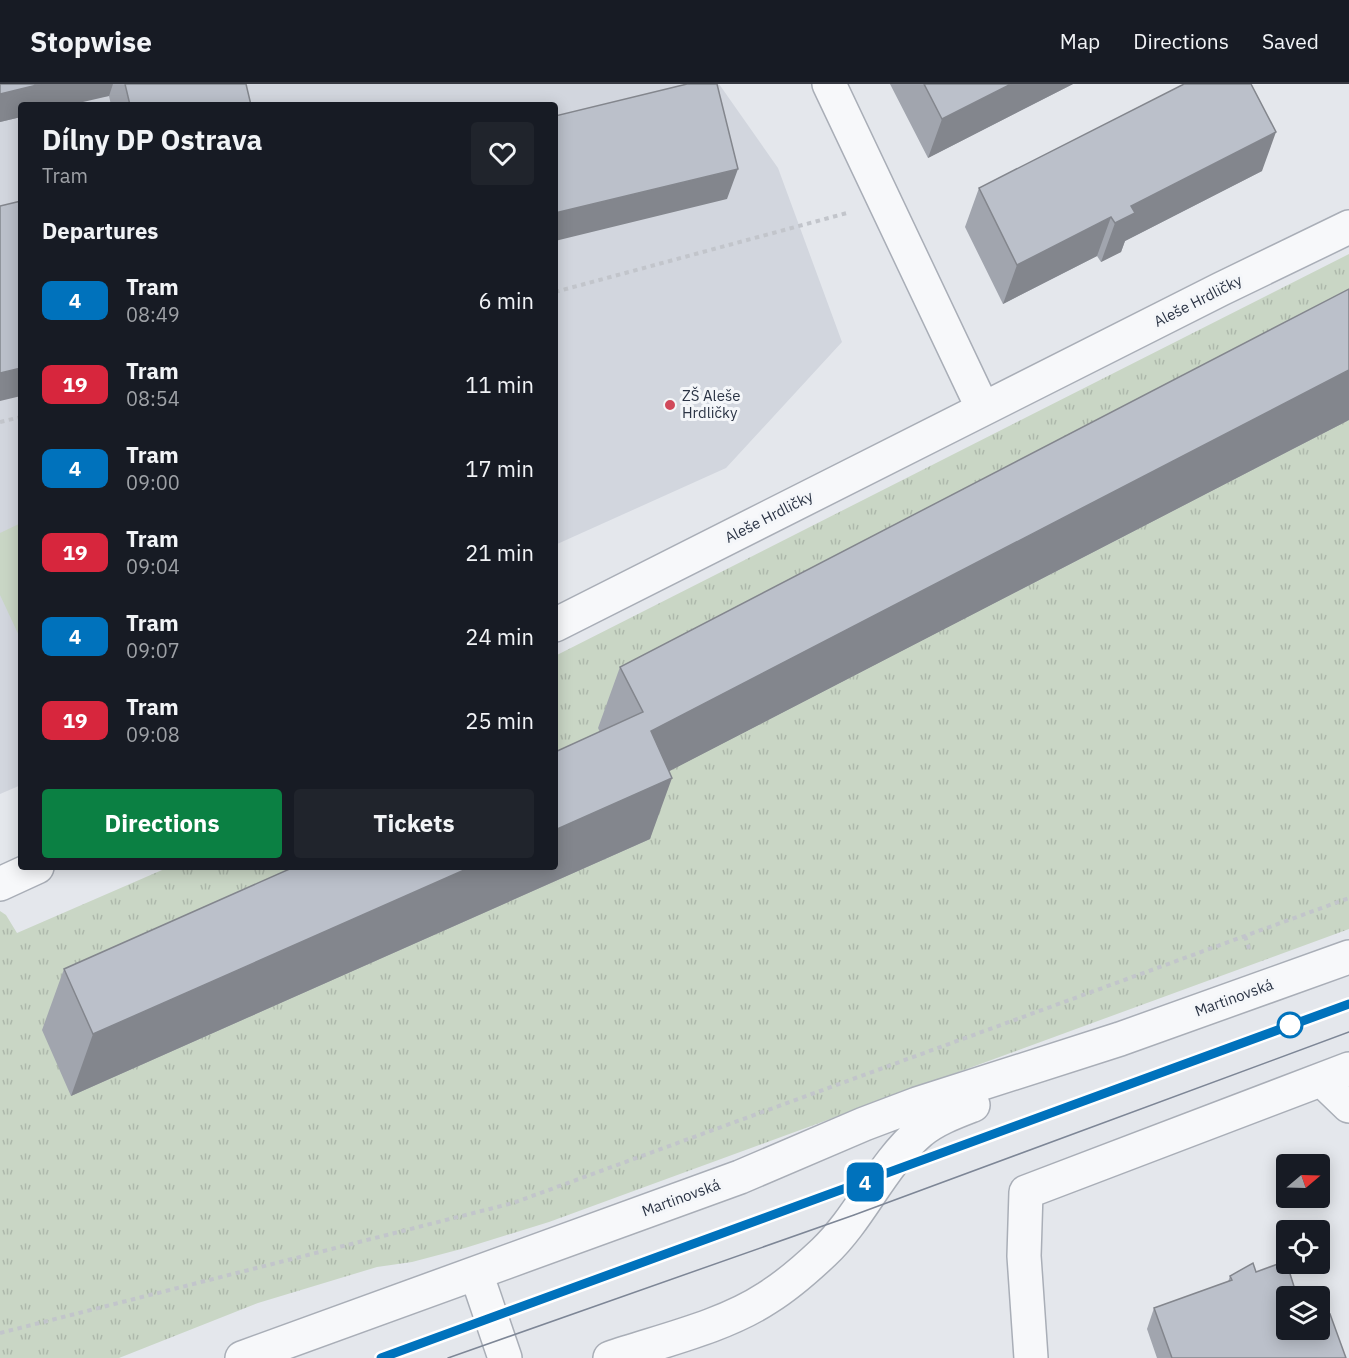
<!DOCTYPE html>
<html lang="en">
<head>
<meta charset="utf-8">
<style>
  body { margin:0; font-family:"IBM Plex Sans",sans-serif; background:#20242c; color:#f1f3f6; height:100vh; display:flex; flex-direction:column; font-size:22px; white-space:nowrap }
  * { box-sizing:border-box; margin:0 }
  p { font-size:20px; color:#9ea1a6 }
  .icon { flex:none; width:33px; height:33px; fill:none; stroke:currentColor; stroke-width:2; stroke-linecap:round; stroke-linejoin:round }
  .map { position:relative; flex:1; overflow:hidden }
  .details { position:absolute; left:18px; top:18px; width:540px; height:768px; display:flex; flex-direction:column; background:#171b24; border-radius:6px; box-shadow:0 3px 15px #0003 }
  .details>* { flex:none }
  .badge { padding:0 12px; border-radius:9px; font-size:21px; line-height:39px }
  .needle { width:39px; rotate:71deg }
  .fabs { position:absolute; left:1276px; top:1070px; display:grid; gap:12px }
  .fabs a { display:grid; place-items:center; width:54px; height:54px; border-radius:6px; background:#171b24; box-shadow:0 3px 15px #0003; font-size:30px }
  .map>.badge { position:absolute; translate:-50% -50%; box-shadow:0 0 0 3px #fff }
  h2 { padding:0 24px; font-size:22px; line-height:54px }
  .round { display:grid; place-items:center; flex:none; width:63px; height:63px; border-radius:6px; background:#20242c }
  .head { display:flex; align-items:center; justify-content:space-between; height:102px; padding:0 24px }
  h1 { font-size:28px; font-weight:700; line-height:45px }
  .button { display:flex; gap:12px; margin-top:auto; padding:12px 24px }
  .button a { flex:1; height:69px; border-radius:6px; background:#0b8043; color:#fff; font-size:24px; font-weight:700; line-height:69px; text-align:center }
  .button a+a { background:#20242c; color:#f1f3f6 }
  ul { padding:0; list-style:none }
  li { display:flex; align-items:center; gap:18px; height:84px; padding:0 24px }
  li div { flex:1 }
  li b { display:block; font-size:22px }
  li em { font-style:normal }
  li .badge { min-width:66px; font-weight:700; text-align:center }
  header { display:flex; align-items:center; gap:36px; box-sizing:border-box; height:84px; padding:0 30px; background:#171b24; border-bottom:2px solid #363941 }
  header strong { font-size:28px }
  nav { display:flex; gap:33px; margin-inline-start:auto; font-size:21px }
  .map>svg:first-child { display:block }
</style>
</head>
<body>
<header>
<strong>Stopwise</strong>
<nav><a>Map</a><a>Directions</a><a>Saved</a></nav>
</header>
<div class="map">
<svg width="1349" height="1274" viewBox="0 0 1349 1274">
  <defs>
    <pattern id="grass-tufts" width="24" height="20" patternUnits="userSpaceOnUse" patternTransform="scale(1.5)"><rect width="24" height="20" fill="#c9d6c5"/><path d="M3 7l-1-3M5 7V3M7 7l1-3M15 17l-1-3M17 17v-4M19 17l1-3" fill="none" stroke="#adb8ab"/></pattern>
  </defs>
  <rect width="100%" height="100%" fill="#e4e7ec"/>
  <path fill="#d2d6de" d="M0,0H719L778,84L842,258L726,384L555,461V21H21V701L0,710Z"/>
  <path fill="url(#grass-tufts)" d="M1349,170V845L549,1138L465,1164L412,1178L377,1183L258,1219L119,1274H0V827L6,831L17,849L169,783H555V572Z"/>
  <path fill="#c9d6c5" d="M21,439V556L0,511V449Z"/>
  <g fill="none" stroke-linecap="round" stroke-linejoin="round">
    <defs>
      <path id="minor" d="M829,0L983,325
        M555,541L1221,205L1349,143
        M0,800L37,783
        M1322,996L1349,1022
        M476,1189L505,1274
        M242,1274L740,1093L864,1040L917,1020L1120,955L1349,873
        M610,1274C660,1257 723,1243 767,1214C788,1201 806,1185 824,1168C861,1133 881,1081 921,1047C936,1035 955,1028 973,1021
        M1031,1274L1024,1172L1026,1108L1349,985"/>
    </defs>
    <use href="#minor" stroke="#a9aeb7" stroke-width="36"/>
    <path stroke="#c2c5cb" stroke-width="4" stroke-dasharray="4.5 4.5" stroke-linecap="butt" d="M555,208L847,129
      M0,338L21,333
      M1245,852L1250,868
      M0,1249L513,1119L1349,814"/>
    <use href="#minor" stroke="#f7f8fa" stroke-width="33"/>
    <path stroke="#7d8696" stroke-width="1.5" d="M381,1274L1349,920
      M448,1274L854,1131L1349,948"/>
  </g>
  <path fill="#a1a5ae" d="M0,0H246L251,21H111L109,12L21,21V33L0,38Z
    M890,0H1073L928,74Z
    M1262,87L1125,157L1121,168L1101,178L1097,172L1003,220L965,143L979,104Z
    M1349,336L669,687L650,755L71,1012L42,946L64,885L600,648L598,644L620,583Z
    M1256,1188L1287,1245L1346,1274H1157L1147,1245L1154,1224L1228,1198L1230,1192Z"/>
  <path fill="#83868d" d="M41,0H113L109,12L70,21H21V33L0,38V10Z
    M1011,0H1073L928,74L942,35Z
    M1276,48L1262,87L1125,157L1121,168L1101,178L1115,139L1131,122Z
    M738,85L727,115L555,157V129Z
    M1111,133L1097,172L1003,220L1017,181Z
    M21,284V312L0,317V289Z
    M1349,286V336L629,708L651,647Z
    M672,694L650,755L71,1012L93,950L471,783H555V746Z"/>
  <path fill="#bbc0ca" stroke="#83868d" stroke-width="1.5" d="M0,0H41L0,10Z
    M125,0H246L251,21H130Z
    M687,0H717L738,85L555,129V32Z
    M924,0H1011L942,35Z
    M1184,0H1251L1276,48L1131,122L1135,129L1115,139L1111,133L1017,181L979,104Z
    M21,117V284L0,289V122Z
    M1349,205V286L651,647L672,694L555,746V668L643,628L620,583Z
    M294,783H471L93,950L64,885Z
    M1286,1177L1297,1212H1287V1245H1320V1234L1330,1230L1346,1274H1172L1154,1224L1232,1196L1230,1192L1253,1179L1256,1188Z"/>
  <g fill="none" stroke-linecap="round" stroke-linejoin="round">
    <defs>
      <path id="line" d="M381,1274L1349,920"/>
    </defs>
    <use href="#line" stroke="#fff" stroke-width="14"/>
    <use href="#line" stroke="#0072bc" stroke-width="9"/>
  </g>
  <circle fill="#d1495b" stroke="#f4f6f9" stroke-width="2" cx="670" cy="321" r="6"/>
  <circle fill="#fff" stroke="#0072bc" stroke-width="3" cx="1290" cy="941" r="12"/>
  <g text-anchor="middle" stroke-width="6" stroke-linejoin="round" paint-order="stroke">
    <g font-size="15" fill="#2b3445" stroke="#f4f6f9">
      <text transform="translate(1198 217) rotate(-27)" y="5">Aleše Hrdličky</text>
      <text transform="translate(769 433) rotate(-27)" y="5">Aleše Hrdličky</text>
      <text transform="translate(1234 914) rotate(-20)" y="5">Martinovská</text>
      <text transform="translate(681 1114) rotate(-20)" y="5">Martinovská</text>
    </g>
    <g font-size="15" fill="#2b3445" stroke="#f4f6f9" text-anchor="start">
      <text x="682" y="317">ZŠ Aleše<tspan x="682" dy="17">Hrdličky</tspan></text>
    </g>
  </g>
</svg>
<div class="fabs">
<a><svg class="needle" viewBox="-14 -14 28 28"><path d="M0-13l5 13h-10z" fill="#e53935"/><path d="M0 13l5-13h-10z" fill="#9ea1a6"/></svg></a>
<a><svg class="icon" aria-label="locate" viewBox="0 0 24 24"><circle cx="12" cy="12" r="6"/><path d="M12 2v4M12 18v4M2 12h4M18 12h4"/></svg></a>
<a><svg class="icon" aria-label="layers" viewBox="0 0 24 24"><path d="M12 4l9 5-9 5-9-5zM3 14l9 5 9-5"/></svg></a>
</div>
<b class="badge" style="left:865px;top:1098px;background:#0072bc;color:#fff">4</b>
<section class="details">
<div class="head"><div><h1>Dílny DP Ostrava</h1><p>Tram</p></div><a class="round"><svg class="icon" aria-label="heart" viewBox="0 0 24 24"><path d="M12 20l-8-8c-3-5 5-10 8-4 3-6 11-1 8 4z"/></svg></a></div>
<h2>Departures</h2>
<ul>
<li><span class="badge" style="background:#0072bc;color:#fff">4</span><div><b>Tram</b><p>08:49</p></div><em>6 min</em></li>
<li><span class="badge" style="background:#d7263d;color:#fff">19</span><div><b>Tram</b><p>08:54</p></div><em>11 min</em></li>
<li><span class="badge" style="background:#0072bc;color:#fff">4</span><div><b>Tram</b><p>09:00</p></div><em>17 min</em></li>
<li><span class="badge" style="background:#d7263d;color:#fff">19</span><div><b>Tram</b><p>09:04</p></div><em>21 min</em></li>
<li><span class="badge" style="background:#0072bc;color:#fff">4</span><div><b>Tram</b><p>09:07</p></div><em>24 min</em></li>
<li><span class="badge" style="background:#d7263d;color:#fff">19</span><div><b>Tram</b><p>09:08</p></div><em>25 min</em></li>
</ul>
<div class="button"><a>Directions</a><a>Tickets</a></div>
</section>
</div>
</body>
</html>
